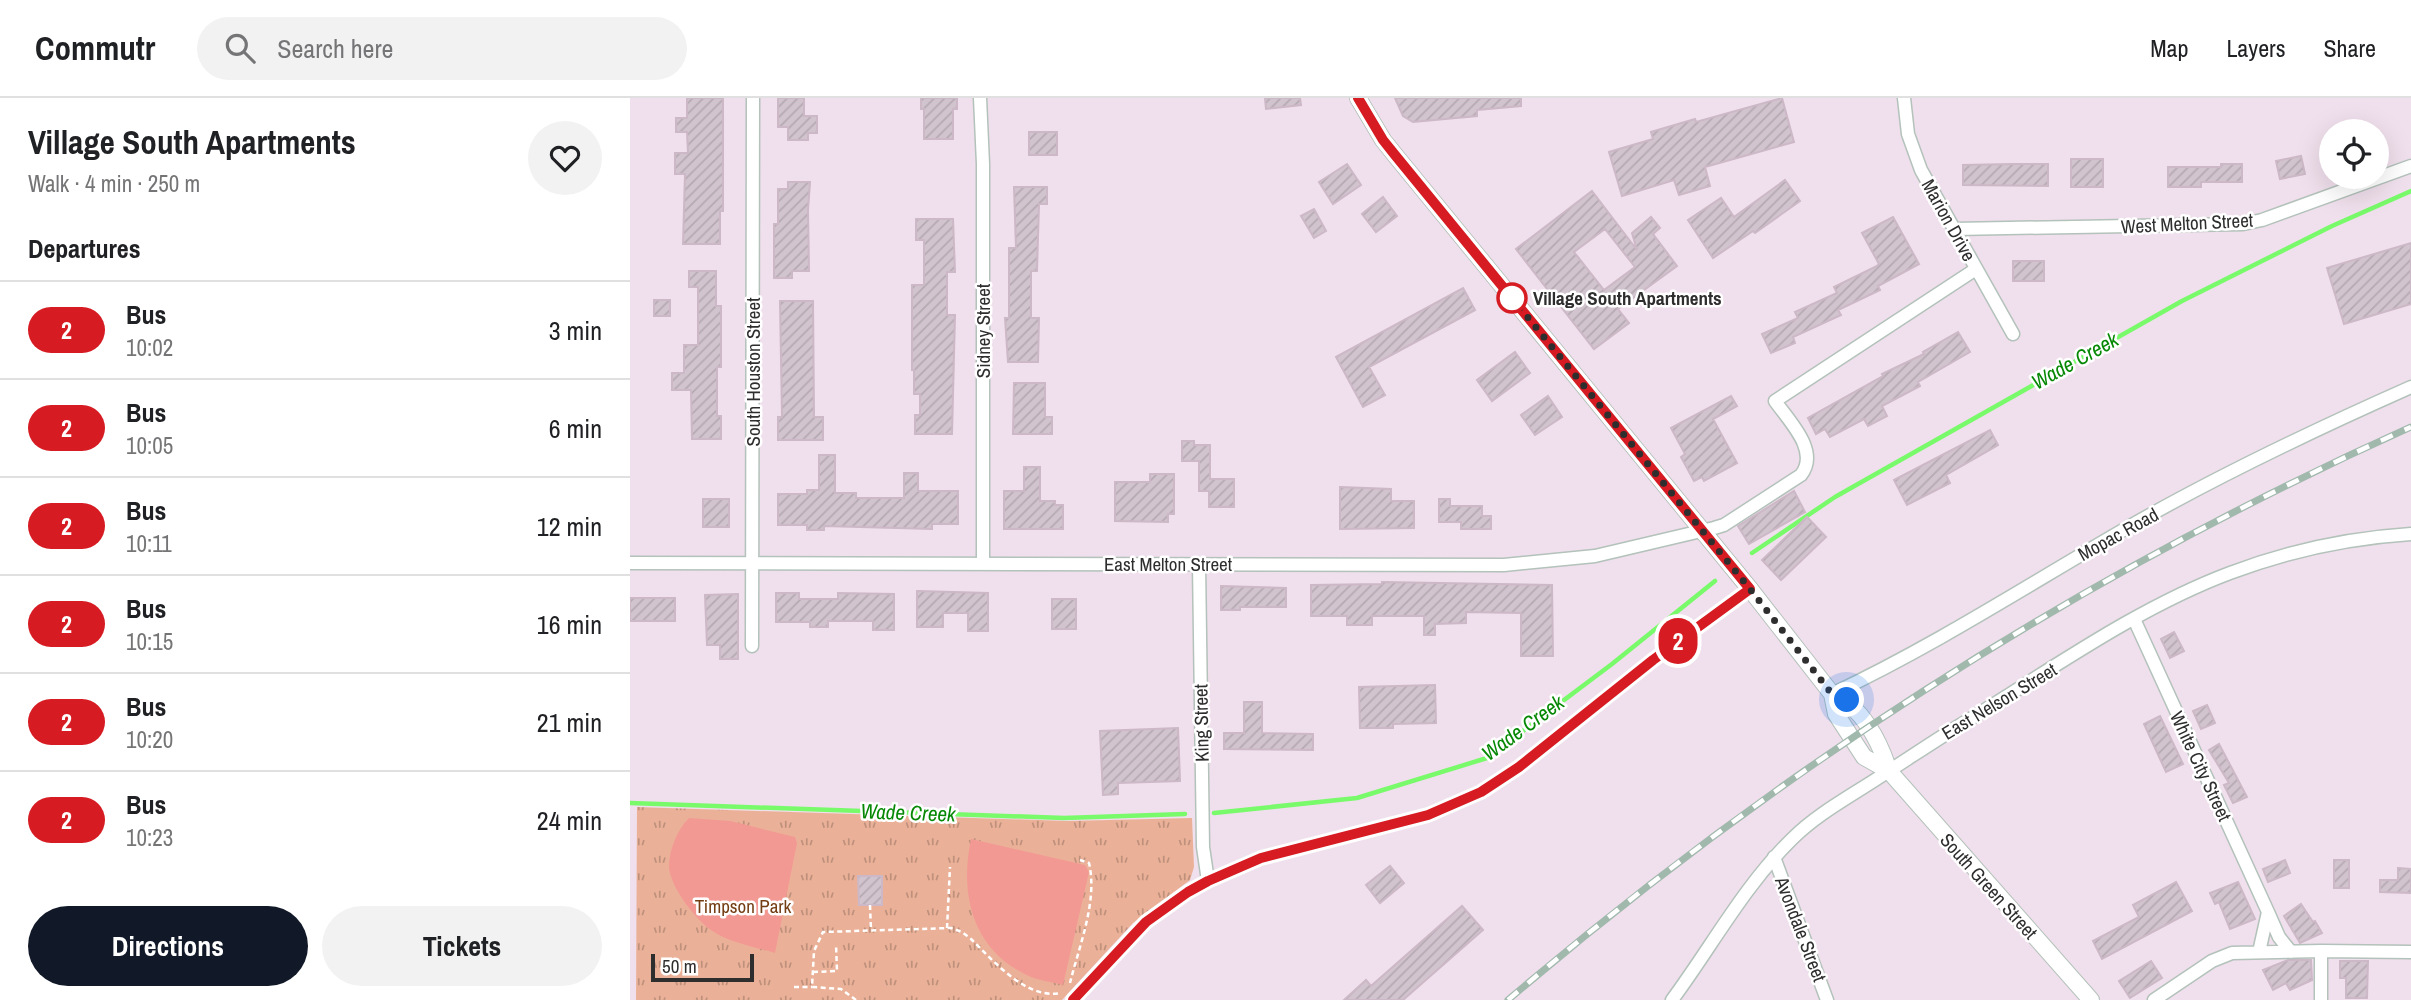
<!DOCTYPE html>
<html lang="en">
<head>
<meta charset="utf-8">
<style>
  body { margin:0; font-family:"Archivo Narrow",sans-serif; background:#f2f2f2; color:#202124; height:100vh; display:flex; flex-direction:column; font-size:26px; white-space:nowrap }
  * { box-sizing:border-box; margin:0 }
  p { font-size:23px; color:#757577 }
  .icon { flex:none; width:38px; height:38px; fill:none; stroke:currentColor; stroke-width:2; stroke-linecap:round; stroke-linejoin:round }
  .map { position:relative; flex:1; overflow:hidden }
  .drawer { display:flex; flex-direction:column; background:#fff; width:630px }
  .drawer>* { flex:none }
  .badge { padding:0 14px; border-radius:23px; font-size:24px; line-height:46px }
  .tools { position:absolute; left:1689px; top:21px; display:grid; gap:14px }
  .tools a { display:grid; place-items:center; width:70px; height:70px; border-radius:50%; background:#fff; box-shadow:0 7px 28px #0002; font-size:35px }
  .scale { position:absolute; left:21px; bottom:18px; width:103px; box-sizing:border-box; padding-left:7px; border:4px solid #2e2e2e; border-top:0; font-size:19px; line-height:24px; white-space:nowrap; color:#2e2e2e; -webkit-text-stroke:5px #fff; paint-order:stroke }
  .you { position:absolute; width:35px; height:35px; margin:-18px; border:5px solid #fff; border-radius:50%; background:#1a73e8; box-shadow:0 0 0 10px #1a73e833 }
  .map>.badge { position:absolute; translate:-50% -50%; box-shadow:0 0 0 4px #fff }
  h2 { padding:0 28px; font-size:26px; line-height:63px }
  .round { display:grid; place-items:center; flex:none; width:74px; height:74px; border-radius:37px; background:#f2f2f2 }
  .summary { display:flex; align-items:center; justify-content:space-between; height:119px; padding:0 28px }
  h1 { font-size:33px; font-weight:700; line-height:52px }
  .cta { display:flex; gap:14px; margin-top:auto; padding:14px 28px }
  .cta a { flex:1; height:80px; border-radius:42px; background:#111827; color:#fff; font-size:28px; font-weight:700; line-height:80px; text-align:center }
  .cta a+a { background:#f2f2f2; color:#202124 }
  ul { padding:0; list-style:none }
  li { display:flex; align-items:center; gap:21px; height:98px; padding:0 28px; border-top:2px solid #e0e0e0 }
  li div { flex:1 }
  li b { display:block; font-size:26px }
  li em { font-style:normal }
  li .badge { min-width:77px; font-weight:700; text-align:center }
  header { display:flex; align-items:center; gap:42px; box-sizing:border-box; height:98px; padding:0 35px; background:#fff; border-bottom:2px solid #e0e0e0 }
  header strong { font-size:33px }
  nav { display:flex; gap:38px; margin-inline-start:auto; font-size:24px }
  .search { width:490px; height:63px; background:#f2f2f2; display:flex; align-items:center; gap:18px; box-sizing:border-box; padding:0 24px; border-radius:38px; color:#757577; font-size:26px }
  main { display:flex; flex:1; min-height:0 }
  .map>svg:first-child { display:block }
</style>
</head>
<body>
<header>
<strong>Commutr</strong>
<div class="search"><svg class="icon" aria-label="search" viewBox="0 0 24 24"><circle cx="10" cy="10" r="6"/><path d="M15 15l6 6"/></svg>Search here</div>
<nav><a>Map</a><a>Layers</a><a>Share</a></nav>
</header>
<main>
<section class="drawer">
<div class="summary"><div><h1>Village South Apartments</h1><p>Walk · 4 min · 250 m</p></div><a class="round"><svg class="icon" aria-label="heart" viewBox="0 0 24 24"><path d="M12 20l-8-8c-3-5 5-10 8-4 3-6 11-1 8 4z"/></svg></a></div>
<h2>Departures</h2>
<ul>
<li><span class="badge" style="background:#d61b22;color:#fff">2</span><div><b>Bus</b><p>10:02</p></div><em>3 min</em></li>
<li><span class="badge" style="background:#d61b22;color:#fff">2</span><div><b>Bus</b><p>10:05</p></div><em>6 min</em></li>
<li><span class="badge" style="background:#d61b22;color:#fff">2</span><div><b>Bus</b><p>10:11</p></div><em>12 min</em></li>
<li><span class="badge" style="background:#d61b22;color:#fff">2</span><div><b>Bus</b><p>10:15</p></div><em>16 min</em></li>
<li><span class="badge" style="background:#d61b22;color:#fff">2</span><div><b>Bus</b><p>10:20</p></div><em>21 min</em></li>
<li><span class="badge" style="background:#d61b22;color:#fff">2</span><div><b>Bus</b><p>10:23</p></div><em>24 min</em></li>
</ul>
<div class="cta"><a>Directions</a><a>Tickets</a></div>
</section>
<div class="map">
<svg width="1781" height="902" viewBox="0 0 1781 902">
  <defs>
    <pattern id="park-tufts" width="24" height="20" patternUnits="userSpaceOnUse" patternTransform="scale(1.75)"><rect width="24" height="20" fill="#ebb198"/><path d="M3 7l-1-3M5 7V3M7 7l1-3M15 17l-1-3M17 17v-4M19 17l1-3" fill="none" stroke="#bf907c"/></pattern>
    <pattern id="building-hatch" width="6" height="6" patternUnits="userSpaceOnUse" patternTransform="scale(1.75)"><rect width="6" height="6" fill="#d2c4cf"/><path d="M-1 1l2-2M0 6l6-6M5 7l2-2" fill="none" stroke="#b5a9b2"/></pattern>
  </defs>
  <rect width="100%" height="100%" fill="#f0dfec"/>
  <path fill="url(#park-tufts)" d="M7,709L438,723L562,720L564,769L560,782L503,825L432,902H6Z"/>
  <path fill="#f39993" d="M59,720L100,723L165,739L167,745L145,855C126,849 101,845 84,834C67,824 40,789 39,769C39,752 47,732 59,720Z
    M341,741L455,767L459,774L433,887C423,884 411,883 401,879C343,854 329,798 341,741Z"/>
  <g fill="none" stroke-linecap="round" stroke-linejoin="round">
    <path stroke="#78fa6a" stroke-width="4.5" d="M1122,455L1205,399L1552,203L1702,128L1781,93
      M0,705L434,720L555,716
      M584,715L727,700L857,660L982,566L1085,483"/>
  </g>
  <path fill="url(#building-hatch)" stroke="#ccb8c6" stroke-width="2" fill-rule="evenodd" d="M57,0H93V113H90V146H53L55,76H45V55H58L57,34H46V20H57Z
    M148,0H174V18H187V35H178V42H158V29H148Z
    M291,0H327V11H323V41H294V11H291Z
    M635,0H670L671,7L636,11Z
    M765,0H891V8L847,12V18L783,24L773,18Z
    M1152,0L1164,44L1075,69L1080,88L1049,97L1044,82L992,98L979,54L1023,41L1021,34L1065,21L1066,24Z
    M399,34H427V57H399Z
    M1671,58L1675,76L1650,81L1646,63Z
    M1441,61H1473V89H1441Z
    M717,66L731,87L703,106L689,84Z
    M1384,66H1418V88L1333,87V67Z
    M1591,66H1612V84H1571V89H1538V69H1591Z
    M1155,82L1170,103L1125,135L1123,133L1083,160L1058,122L1091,100L1104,119Z
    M158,84H180L178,112L179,173H162V180H144V126H148V91H158Z
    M384,89H417V106H409L407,173H401V220H409L408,264H378L375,220H379V150H386Z
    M962,93L1007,152L1002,135L1021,119L1030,130L1023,136L1047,168L988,211L999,225L964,251L886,151ZM975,131L1005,169L974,192L944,154Z
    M753,99L767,118L746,134L732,116Z
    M684,111L696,133L684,140L671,118Z
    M1263,119L1289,166L1248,188L1250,192L1208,212L1211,217L1163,239L1165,245L1141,255L1132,236L1168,220L1165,214L1207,195L1204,189L1247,168L1249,166L1232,135Z
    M286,121H323L325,174H317V217H325L322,336H285V317H290V296H284V272H282V187H294V142H286Z
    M1781,145V206L1714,226L1697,170Z
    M1383,163H1414V183H1383Z
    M59,173H86V208H91V269H87V318H91V341H62L61,292H42V275H54V247H68V189H59Z
    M833,190L845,212L739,269L755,297L733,309L706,259Z
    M24,202H40V218H24Z
    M150,203H183L184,319H193V342H148V319H152Z
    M1328,234L1340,254L1288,284L1290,288L1252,308L1257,318L1238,328L1234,321L1200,339L1195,331L1186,336L1178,320L1253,278L1252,276L1294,256L1293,254Z
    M885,254L900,275L862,303L847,282Z
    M384,285H415V319H422V336H383Z
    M918,298L932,319L905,337L891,317Z
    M1101,298L1107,308L1083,321L1107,365L1074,383L1072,379L1064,383L1051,359L1055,356L1041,330Z
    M1360,332L1368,347L1316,377L1320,385L1277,407L1264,382Z
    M552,343H564V347H580V381H604V409H579V393H569V363H552Z
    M189,357H205V395H226V400H274V375H288V393H328V426H302V431L194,428V432H177V427H148V396H177V392H189Z
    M394,369H410V403H425V407H433V431H374V393H394Z
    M520,376H544V416H538V424L485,423V384H520Z
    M710,389L761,391V403H784V430L710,431Z
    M1164,393L1175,414L1119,446L1108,428Z
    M73,401H99V429H73Z
    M809,401H820V408H852V418H861V431H831V424H809Z
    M1177,419L1196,439L1151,482L1132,462Z
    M752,484L922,487L923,558H891V515L836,514V525L805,526V537H794V518H742V527H717V518H681V487L752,486Z
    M591,488L656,490V509H610V512H591Z
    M287,493L358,495V533H338V515H313V529H287Z
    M146,495H169V501H208V495L264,496V532H243V523H198V529H180V524H146Z
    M108,496V561H90V547H77L75,497Z
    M0,500H45V523H0Z
    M422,501H446V531H422Z
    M1544,534L1554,553L1540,560L1531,541Z
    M805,587L806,625L763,626V630H730L729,589Z
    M614,604H632V635L683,636V652L594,651V635H614Z
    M1577,607L1585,625L1571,631L1563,613Z
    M1530,618L1553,666L1536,674L1514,626Z
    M548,630L550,683L488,685V696L473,697L470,633Z
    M1589,646L1617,699L1603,705L1594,687L1599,685L1579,652Z
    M1655,762L1660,775L1638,784L1633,771Z
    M1704,762H1719V790H1704Z
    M760,768L774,785L750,805L736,787Z
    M1768,770L1781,771V795L1750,794V782H1768Z
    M228,778H252V807H229Z
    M1546,784L1562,813L1472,861L1463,843L1509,819L1503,807Z
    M1608,784L1625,821L1600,831L1589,804L1585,806L1580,795Z
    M1671,806L1683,824L1685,823L1692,835L1670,845L1654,818Z
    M832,808L853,832L773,902H714L736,882L741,888Z
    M1658,862H1681L1682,882L1660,892L1656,885L1643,892L1633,872Z
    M1521,863L1532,880L1500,900L1489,883Z
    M1710,863H1738L1737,900H1716V880H1710Z"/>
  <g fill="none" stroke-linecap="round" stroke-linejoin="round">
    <defs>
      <path id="street" d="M350,0L353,66V465
        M1274,0L1278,36L1291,72L1383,236
        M1324,131L1613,126L1632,122L1781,68
        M0,465L874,467L965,458L1084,430L1094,427L1171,377C1190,353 1159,323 1145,303L1346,171
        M569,466L573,749L578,783
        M1504,521L1638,814
        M122,548L123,0
        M1202,596C1304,548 1398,487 1495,431C1587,378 1684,332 1781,289
        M1144,759L1197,902
        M1691,853V902
        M1629,854L1638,814L1649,839L1661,854
        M443,902L516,824L558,794L578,783L631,760L798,717L851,694L889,669L1023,562L1120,491
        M1042,902C1082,848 1114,788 1162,741C1187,716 1219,699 1248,680C1278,661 1307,641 1337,623C1422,571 1507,510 1600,475C1658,453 1719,440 1781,436
        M1524,902L1582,863L1602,855L1691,853L1781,854"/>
      <path id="secondary" d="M728,0L753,42L765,57L1120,491L1202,596L1206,616L1234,659L1259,673L1461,902
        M1202,596C1232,608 1250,644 1259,673"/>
    </defs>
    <use href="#street" stroke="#b3c2ba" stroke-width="15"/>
    <use href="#secondary" stroke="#b3c2ba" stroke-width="18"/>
    <path stroke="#fff" stroke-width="2.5" stroke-dasharray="5 3.5" stroke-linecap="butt" d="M240,807L241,832
      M317,830L320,769
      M183,874L207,873L206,846
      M440,885C449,848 468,803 459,765L450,762
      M164,889H182
      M226,902L211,891L182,889L184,853L193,834L321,830L332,834L341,841C364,863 396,902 431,895"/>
    <use href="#street" stroke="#fff" stroke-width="12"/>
    <use href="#secondary" stroke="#fff" stroke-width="16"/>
    <defs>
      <path id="rail" d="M878,902C1151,669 1453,476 1781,329"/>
    </defs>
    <use href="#rail" stroke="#a1b9ad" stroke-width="7"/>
    <use href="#rail" stroke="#fff" stroke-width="4.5" stroke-dasharray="13" stroke-linecap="butt"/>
  </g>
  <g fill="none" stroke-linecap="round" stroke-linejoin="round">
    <defs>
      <path id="line" d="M443,902L516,824L558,794L578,783L631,760L798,717L851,694L889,669L1023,562L1120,491L765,57L753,42L728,0"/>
    </defs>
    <use href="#line" stroke="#fff" stroke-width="16"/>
    <use href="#line" stroke="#d61b22" stroke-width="10"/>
    <path stroke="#2e2e2e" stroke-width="7" stroke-dasharray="0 12.6" d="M882,200L1120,491L1202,596L1217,602"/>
  </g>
  <circle fill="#fff" stroke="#d61b22" stroke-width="3.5" cx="882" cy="200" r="14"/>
  <g text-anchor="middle" stroke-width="5" stroke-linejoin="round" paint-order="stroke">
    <g font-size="19" fill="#2e2e2e" stroke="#fff">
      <text transform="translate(1319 122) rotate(61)" y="7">Marion Drive</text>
      <text transform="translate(1557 125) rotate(-3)" y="7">West Melton Street</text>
      <text transform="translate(353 233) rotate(-90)" y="7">Sidney Street</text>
      <text transform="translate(123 274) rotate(-90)" y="7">South Houston Street</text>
      <text transform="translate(1488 436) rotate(-29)" y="7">Mopac Road</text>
      <text x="538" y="473">East Melton Street</text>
      <text transform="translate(1369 603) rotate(-31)" y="7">East Nelson Street</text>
      <text transform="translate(571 625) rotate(-91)" y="7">King Street</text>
      <text transform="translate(1571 668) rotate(65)" y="7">White City Street</text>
      <text transform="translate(1359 788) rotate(48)" y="7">South Green Street</text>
      <text transform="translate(1171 831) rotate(69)" y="7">Avondale Street</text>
    </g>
    <g font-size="19" font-weight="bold" fill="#2e2e2e" stroke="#fff" text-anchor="start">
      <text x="903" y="207">Village South Apartments</text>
    </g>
    <g font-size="19" fill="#743e14" stroke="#fff">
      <text x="113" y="815">Timpson Park</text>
    </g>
    <g font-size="21" font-style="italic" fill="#068805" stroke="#fff">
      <text transform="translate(1445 263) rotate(-29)" y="7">Wade Creek</text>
      <text transform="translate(893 630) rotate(-36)" y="7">Wade Creek</text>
      <text transform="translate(278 715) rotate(2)" y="7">Wade Creek</text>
    </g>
  </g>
</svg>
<div class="tools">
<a><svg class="icon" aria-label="locate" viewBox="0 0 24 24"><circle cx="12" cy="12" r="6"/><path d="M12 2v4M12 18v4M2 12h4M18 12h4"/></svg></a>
</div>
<div class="scale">50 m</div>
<div class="you" style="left:1217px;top:602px"></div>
<b class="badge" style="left:1048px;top:543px;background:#d61b22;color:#fff">2</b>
</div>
</main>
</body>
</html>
